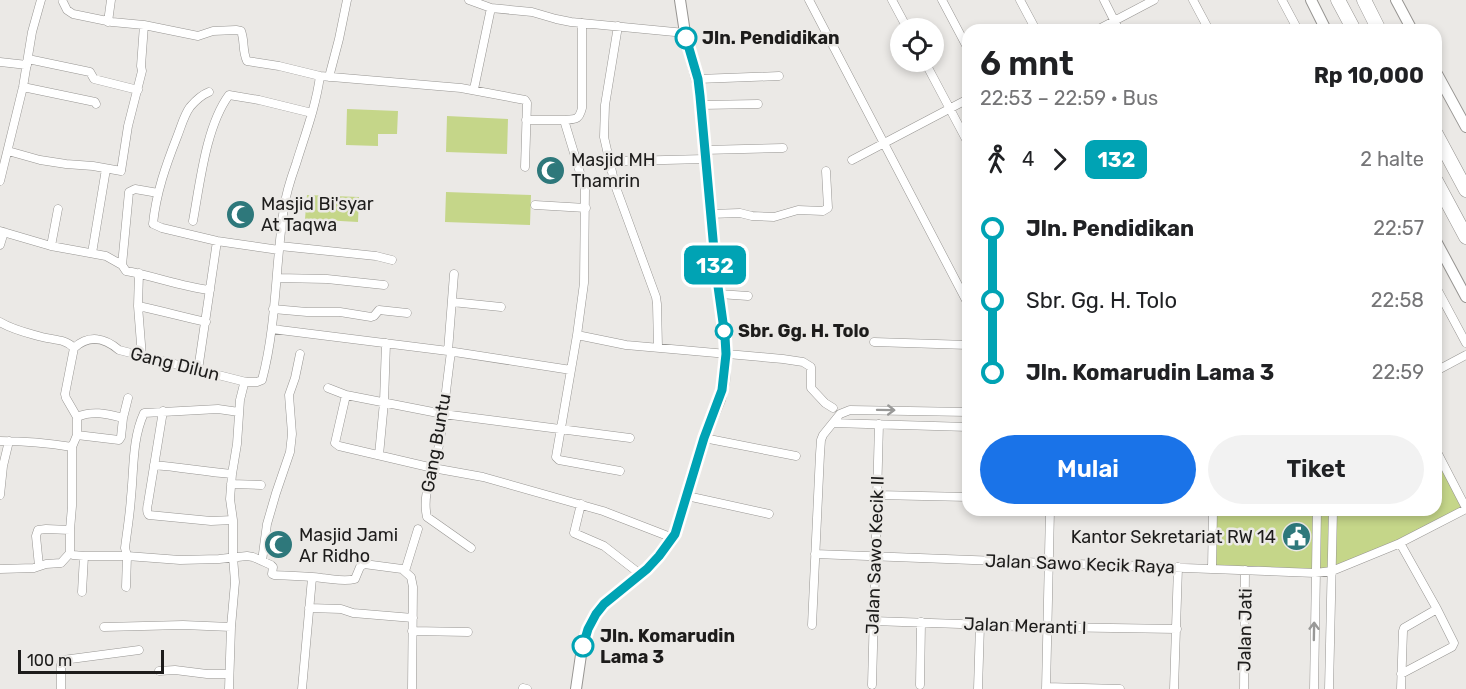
<!DOCTYPE html>
<html lang="id">
<head>
<meta charset="utf-8">
<style>
  body { margin:0; font-family:Rubik,sans-serif; background:#f2f2f2; color:#202124; height:100vh; display:flex; flex-direction:column; font-size:22px; white-space:nowrap }
  * { box-sizing:border-box; margin:0 }
  p { font-size:20px; color:#757577 }
  .icon { flex:none; width:33px; height:33px; fill:none; stroke:currentColor; stroke-width:2; stroke-linecap:round; stroke-linejoin:round }
  .map { position:relative; flex:1; overflow:hidden }
  .details { position:absolute; left:962px; top:24px; width:480px; height:492px; display:flex; flex-direction:column; background:#fff; border-radius:18px; box-shadow:0 3px 9px #0003 }
  .details>* { flex:none }
  .badge { padding:0 12px; border-radius:9px; font-size:21px; line-height:39px }
  .tools { position:absolute; left:890px; top:18px; display:grid; gap:12px }
  .tools a { display:grid; place-items:center; width:54px; height:54px; border-radius:50%; background:#fff; box-shadow:0 3px 9px #0003; font-size:30px }
  .scale { position:absolute; left:18px; bottom:15px; width:146px; box-sizing:border-box; padding-left:6px; border:3px solid #1d1c1b; border-top:0; font-size:16px; line-height:21px; white-space:nowrap; color:#1d1c1b; -webkit-text-stroke:4px #ebe9e6; paint-order:stroke }
  .map>.badge { position:absolute; translate:-50% -50%; box-shadow:0 0 0 3px #fff }
  .legs { display:flex; align-items:center; gap:9px; height:66px; padding:0 18px; font-size:20px }
  .legs p { margin-inline-start:auto }
  .overview { display:flex; align-items:center; justify-content:space-between; height:102px; padding:0 18px }
  h1 { font-size:33px; font-weight:600; line-height:45px }
  .primary-button { display:flex; gap:12px; margin-top:auto; padding:12px 18px }
  .primary-button a { flex:1; height:69px; border-radius:36px; background:#1a73e8; color:#fff; font-size:24px; font-weight:600; line-height:69px; text-align:center }
  .primary-button a+a { background:#f2f2f2; color:#202124 }
  ul { padding:0 18px; list-style:none }
  li { display:flex; align-items:center; gap:21px; height:72px; font-size:22px }
  li i { display:grid; place-items:center; width:9px; height:100%; margin:0 8px; background:currentColor }
  li i::after { content:''; width:15px; height:15px; margin:-8px; border:4px solid; border-radius:50%; background:#fff }
  li p { margin-inline-start:auto }
  li:first-child i { background:linear-gradient(#0000 50%,currentColor 0) }
  li:last-child i { background:linear-gradient(currentColor 50%,#0000 0) }
  .map>svg:first-child { display:block }
</style>
</head>
<body>
<div class="map">
<svg width="1466" height="689" viewBox="0 0 1466 689">
  <rect width="100%" height="100%" fill="#ebe9e6"/>
  <path fill="#c5d689" d="M347,109L398,111L397,134H378V146L346,145Z
    M447,116L508,119L507,154L446,152Z
    M446,192L531,195L530,225L445,222Z
    M307,195L359,197L358,222L305,219Z
    M1436,450L1466,508L1332,571L1212,569L1213,510H1436Z"/>
  <g fill="none" stroke-linecap="round" stroke-linejoin="round">
    <defs>
      <path id="street" d="M469,0L491,8L532,12L556,19L571,22L685,33
        M809,0L968,304
        M892,0L907,28
        M942,0L968,49
        M1020,0L1036,30
        M1104,0L1119,30
        M1193,0L1209,30
        M1282,0L1298,30
        M63,2L67,10L73,14L112,22L144,25L198,36L213,31L236,30L241,31C245,41 242,51 247,61L279,66L320,76L461,88L525,100L527,103L525,167
        M108,22L111,0
        M582,23V108C579,120 576,119 564,120L585,189L584,283L577,335L556,457L559,460L620,471
        M618,26L605,105L604,137L615,185L656,297L657,304L658,347
        M1097,30L1154,0
        M28,59L90,72L94,79L138,90
        M0,62L27,65
        M925,62L968,143
        M329,77L339,39L347,0
        M698,79L779,76
        M23,87L95,102L96,104
        M474,89L491,8
        M209,92C201,95 196,100 190,107C184,115 181,127 177,137C166,165 156,193 153,224L162,228L217,241L279,250
        M701,105L758,104
        M526,120H564
        M704,150L783,148
        M8,151L40,160L66,164L93,166L121,171L128,126L142,71L141,66L144,25
        M852,160L968,99
        M625,161L705,159
        M0,181L23,87L32,32L41,0
        M535,205L586,208
        M710,214L740,213L752,216L774,217L798,210L823,211L828,208L826,171
        M193,221C200,183 206,126 229,95L259,100L312,113
        M0,231L51,246L106,256L122,265L126,271C154,276 182,287 210,290
        M0,245L4,232
        M51,246L58,209
        M280,246L376,256L392,260
        M92,253L106,169
        M122,265L129,192L135,189L158,193
        M139,273L138,306L142,357
        M277,278L327,279L384,285
        M1436,287L1466,343
        M719,294L748,296
        M452,302L501,307
        M138,306C162,311 183,317 206,322
        M273,309L307,312H340L371,317L374,316L379,310L407,313
        M0,322C13,330 28,333 42,337C53,340 66,339 74,348
        M272,329L448,351L571,370
        M577,335L626,345L783,359L803,362L811,367V388L825,403L833,408
        M874,342L968,345
        M74,348C89,334 105,338 119,350L246,382
        M448,351L454,274
        M451,352C447,381 444,410 440,440C436,465 421,492 427,517L471,548
        M198,370L217,241
        M1436,371L1466,355
        M328,388L346,395L443,414L630,438
        M346,395L335,443L339,446L433,468L483,477L603,511L673,538
        M163,411L148,503C147,507 146,512 149,515L211,521L233,520
        M77,417C93,410 107,414 123,418L128,398
        M833,423L968,427
        M77,435L119,440L121,437L123,418
        M704,438L796,456
        M0,441C24,441 48,443 72,447
        M1436,450L1466,508
        M379,455L384,402L386,343
        M154,465C180,467 206,472 232,474
        M231,484L261,485
        M0,495L3,466L9,441
        M877,495L968,497
        M687,496L769,514
        M581,504L574,533L604,546L640,574
        M1400,543L1437,609L1454,643L1452,647L1401,674
        M70,553L73,555L84,556H127L180,560L219,559L247,556L253,557L271,565L273,567L272,574L274,575C290,576 306,576 322,578C334,579 344,582 355,579L360,567L364,564L402,569L411,577L413,587L412,689
        M70,553V530L72,506V447L77,435V417L66,398L65,394L74,348
        M815,554L1315,573L1332,571L1398,544L1466,509
        M262,561L267,524L276,493L290,452L292,434L289,395L295,378L300,354
        M39,566L36,536L38,530L46,529L70,530
        M0,569L34,568L46,564L61,563L70,553
        M1212,569L1213,510
        M405,571L418,529
        M126,587L127,556L125,548C127,531 130,514 131,497C134,469 132,439 144,413L218,409L239,412
        M82,592L84,556
        M309,608L341,609L353,613L413,618
        M873,621L1047,627L1177,629
        M812,625L820,454L821,440L823,435L840,414L850,410L968,412
        M104,627L183,625L231,627
        M412,631L468,632
        M159,671L175,670L207,674H229
        M872,685L879,424
        M920,685L921,622
        M1046,687L1120,689
        M523,688L527,689
        M61,689V665L63,660L139,650
        M229,689L231,627L235,582L233,557V520L230,499L232,474L237,444L240,400L244,384L246,382H257L262,380C277,324 275,265 284,208C286,193 291,178 296,164C305,135 316,106 320,76
        M302,689L312,578
        M978,689L980,625
        M1046,689L1050,510
        M1174,689L1178,567
        M1244,689L1245,570
        M1314,689L1317,510
        M1329,689L1333,510
        M1401,689L1403,631L1404,628L1437,609"/>
      <path id="secondary" d="M1311,0L1326,30
        M1396,0L1412,30
        M1436,72L1466,127
        M1436,241L1466,297
        M576,689L582,648L588,629L596,614L604,604L647,569L659,556L675,534L704,438L720,399L724,382L726,354L725,337L716,272L699,87L685,33L680,0"/>
      <path id="highway" d="M1338,0L1354,30
        M1364,0L1379,30
        M1436,134L1466,190
        M1436,181L1466,237"/>
    </defs>
    <use href="#street" stroke="#979592" stroke-width="9"/>
    <use href="#secondary" stroke="#979592" stroke-width="12"/>
    <use href="#highway" stroke="#979592" stroke-width="15"/>
    <use href="#street" stroke="#fff" stroke-width="8"/>
    <use href="#secondary" stroke="#fff" stroke-width="10"/>
    <use href="#highway" stroke="#fff" stroke-width="14"/>
  </g>
  <defs><path id="oneway-shaft" d="M-6 0H5M1.5-3L5.5 0L1.5 3" fill="none" stroke-width="1.6" stroke-linecap="round" stroke-linejoin="round" transform="scale(1.5)"/></defs>
  <g stroke="#999998">
    <use href="#oneway-shaft" transform="translate(886 410) rotate(1)"/>
    <use href="#oneway-shaft" transform="translate(1314 631) rotate(-89)"/>
  </g>
  <g fill="none" stroke-linecap="round" stroke-linejoin="round">
    <defs>
      <path id="line-1" d="M583,646L588,629L596,614L604,604L647,569L659,556L675,534L704,438L722,390L726,354L725,337L716,272L700,96L698,79L686,38"/>
    </defs>
    <use href="#line-1" stroke="#fff" stroke-width="14"/>
    <use href="#line-1" stroke="#00a3b4" stroke-width="9"/>
  </g>
  <defs>
    <symbol id="mosque-disc" viewBox="-11 -11 22 22"><circle r="9.5" fill="#2e787b" stroke="#ebe9e6"/><path d="M3.5-4.9A6 6 0 1 0 3.5 4.9A5 5 0 1 1 3.5-4.9Z" fill="#fff"/></symbol>
    <symbol id="civic-disc" viewBox="-11 -11 22 22"><circle r="9.5" fill="#2e787b" stroke="#ebe9e6"/><path d="M-.6-6.5H3V-4.5H.6V-3L4-1V1h2V6H-6V1h2V-1L-.6-3ZM-1.2 2.5V6h2.4V2.5Z" fill="#fff"/></symbol>
  </defs>
  <g fill-rule="evenodd">
    <use href="#mosque-disc" x="534" y="154" width="33" height="33"/>
    <use href="#mosque-disc" x="224" y="198" width="33" height="33"/>
    <use href="#civic-disc" x="1280" y="520" width="33" height="33"/>
    <use href="#mosque-disc" x="262" y="528" width="33" height="33"/>
  </g>
  <g fill="#fff" stroke="#00a3b4" stroke-width="3">
    <circle cx="686" cy="38" r="10"/>
    <circle cx="724" cy="331" r="8"/>
    <circle cx="583" cy="646" r="10"/>
  </g>
  <g text-anchor="middle" stroke-width="5" stroke-linejoin="round" paint-order="stroke">
    <g font-size="18" font-weight="bold" fill="#1d1c1b" stroke="#ebe9e6" text-anchor="start">
      <text x="702" y="44">Jln. Pendidikan</text>
      <text x="738" y="337">Sbr. Gg. H. Tolo</text>
      <text x="600" y="642">Jln. Komarudin<tspan x="600" dy="21">Lama 3</tspan></text>
    </g>
    <g font-size="18" fill="#1d1c1b" stroke="#ebe9e6" text-anchor="start">
      <text x="571" y="166">Masjid MH<tspan x="571" dy="21">Thamrin</tspan></text>
      <text x="261" y="210">Masjid Bi'syar<tspan x="261" dy="21">At Taqwa</tspan></text>
      <text x="299" y="541">Masjid Jami<tspan x="299" dy="21">Ar Ridho</tspan></text>
      <text x="1276" y="543" text-anchor="end">Kantor Sekretariat RW 14</text>
    </g>
    <g font-size="18" fill="#1d1c1b" stroke="#ebe9e6">
      <text transform="translate(175 364) rotate(14)" y="6">Gang Dilun</text>
      <text transform="translate(436 443) rotate(-80)" y="6">Gang Buntu</text>
      <text transform="translate(875 555) rotate(-88)" y="6">Jalan Sawo Kecik II</text>
      <text transform="translate(1080 564) rotate(2)" y="6">Jalan Sawo Kecik Raya</text>
      <text transform="translate(1025 626) rotate(2)" y="6">Jalan Meranti I</text>
      <text transform="translate(1245 630) rotate(-89)" y="6">Jalan Jati</text>
    </g>
  </g>
</svg>
<div class="tools">
<a><svg class="icon" aria-label="locate" viewBox="0 0 24 24"><circle cx="12" cy="12" r="6"/><path d="M12 2v4M12 18v4M2 12h4M18 12h4"/></svg></a>
</div>
<div class="scale">100 m</div>
<b class="badge" style="left:715px;top:265px;background:#00a3b4;color:#fff">132</b>
<section class="details">
<div class="overview"><div><h1>6 mnt</h1><p>22:53 – 22:59 · Bus</p></div><b>Rp 10,000</b></div>
<div class="legs"><svg class="icon" aria-label="walk" viewBox="0 0 24 24"><circle cx="13" cy="4" r="2"/><path d="M13 8l-2 6 4 7M11 14l-3 7M7 12l3-4h3l4 4"/></svg>4<svg class="icon" aria-label="forward" viewBox="0 0 24 24"><path d="M9 5l7 7-7 7"/></svg><b class="badge" style="background:#00a3b4;color:#fff">132</b><p>2 halte</p></div>
<ul>
<li><i style="color:#00a3b4"></i><b>Jln. Pendidikan</b><p>22:57</p></li>
<li><i style="color:#00a3b4"></i><span>Sbr. Gg. H. Tolo</span><p>22:58</p></li>
<li><i style="color:#00a3b4"></i><b>Jln. Komarudin Lama 3</b><p>22:59</p></li>
</ul>
<div class="primary-button"><a>Mulai</a><a>Tiket</a></div>
</section>
</div>
</body>
</html>
